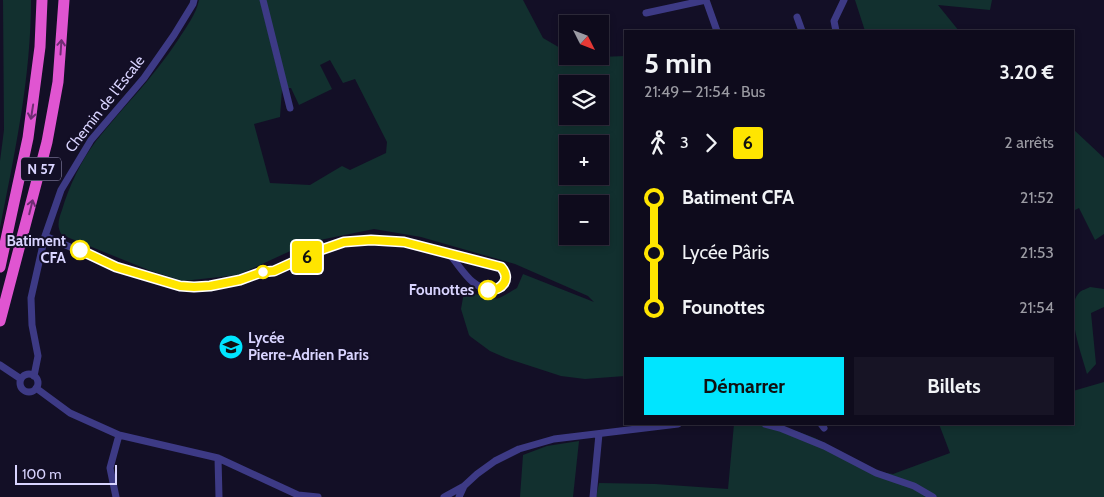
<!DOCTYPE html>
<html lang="fr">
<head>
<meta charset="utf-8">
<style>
  body { margin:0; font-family:Cabin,sans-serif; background:#171425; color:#f1f3f6; height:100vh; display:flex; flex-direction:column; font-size:19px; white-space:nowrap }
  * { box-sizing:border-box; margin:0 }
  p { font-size:16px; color:#9b9ba3 }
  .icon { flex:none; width:28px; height:28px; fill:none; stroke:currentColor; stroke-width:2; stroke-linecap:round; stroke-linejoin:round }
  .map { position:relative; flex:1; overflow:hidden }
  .sheet { position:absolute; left:624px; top:30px; width:450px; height:395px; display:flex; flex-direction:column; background:#0e0b1c; border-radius:0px; box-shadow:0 2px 8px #0003,0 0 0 1px #2e2b3b }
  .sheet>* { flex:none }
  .badge { padding:0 10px; border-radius:4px; font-size:18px; line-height:32px }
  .needle { width:32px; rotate:132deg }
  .controls { position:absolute; left:559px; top:15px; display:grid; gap:10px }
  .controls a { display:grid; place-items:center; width:50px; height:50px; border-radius:0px; background:#0e0b1c; box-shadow:0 2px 8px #0003,0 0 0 1px #2e2b3b; font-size:25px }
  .scale { position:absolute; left:15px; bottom:12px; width:102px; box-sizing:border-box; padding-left:5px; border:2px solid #d9d4ff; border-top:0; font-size:14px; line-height:18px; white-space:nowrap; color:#d9d4ff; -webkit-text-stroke:4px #130f26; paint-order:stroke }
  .map>.badge { position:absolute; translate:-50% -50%; box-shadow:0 0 0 2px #fff }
  .legs { display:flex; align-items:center; gap:8px; height:55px; padding:0 20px; font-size:16px }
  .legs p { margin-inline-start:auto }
  .head { display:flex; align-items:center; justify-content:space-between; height:85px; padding:0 20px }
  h1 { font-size:28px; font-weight:800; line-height:38px }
  .cta { display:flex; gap:10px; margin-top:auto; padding:10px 20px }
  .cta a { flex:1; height:58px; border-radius:0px; background:#00e5ff; color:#111; font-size:20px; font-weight:800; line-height:58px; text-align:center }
  .cta a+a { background:#171425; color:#f1f3f6 }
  ul { padding:0 20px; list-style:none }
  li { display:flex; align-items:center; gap:18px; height:55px; font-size:19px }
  li i { display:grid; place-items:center; width:8px; height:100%; margin:0 6px; background:currentColor }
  li i::after { content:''; width:12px; height:12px; margin:-6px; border:4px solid; border-radius:50%; background:#0e0b1c }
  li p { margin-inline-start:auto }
  li:first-child i { background:linear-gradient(#0000 50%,currentColor 0) }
  li:last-child i { background:linear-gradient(currentColor 50%,#0000 0) }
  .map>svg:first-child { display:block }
</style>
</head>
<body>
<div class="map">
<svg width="1104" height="497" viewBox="0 0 1104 497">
  <rect width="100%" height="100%" fill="#130f26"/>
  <path fill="#12302f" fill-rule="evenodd" d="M3,0H31C31,77 15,152 0,228V161L4,130Z
    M199,0H260L282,89L280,117L254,124L270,183L310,185L342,166L350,170L386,153L387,142L355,79L343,83L330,60L320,65L332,89L299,105L291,88H288L264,0H523L543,38L567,52L568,56L577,58L625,56V376L585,379L561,376L506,358L490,351L471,337L469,335L461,309L464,292C475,292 490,301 499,298C505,296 511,291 517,288L523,274L594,302L588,296L515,264L421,237L374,229L310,242L238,275L183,281L151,271L62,235C56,227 59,218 62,210C69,186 81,161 96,141C123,107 154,77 178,40C186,27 196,15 199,0ZM568,84H600V116H568ZM568,144H600V176H568ZM568,204H600V236H568Z
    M855,0H992L990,10L938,5L959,31H865Z
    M1073,129L1104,158V234L1095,240L1079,208L1073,211Z
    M1090,287L1104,289V307L1091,313L1096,364L1087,374C1082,355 1064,309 1079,293C1081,290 1087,289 1090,287Z
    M1104,382V497H596L599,483L655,484L728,489L734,424H777L815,438L880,472L893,474L950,453L939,424H1072L1073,391Z
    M579,441L573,497H520L523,455L547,446Z"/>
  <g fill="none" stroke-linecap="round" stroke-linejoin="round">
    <path stroke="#3d3a85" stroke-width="7" d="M263,0L290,108
      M706,0L717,31
      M646,13L706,0
      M797,17L802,31
      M836,31L834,21L844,0
      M45,236L116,267L180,286H210L240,280L262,273L274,271L319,251L344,242L371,240L404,242L450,255L488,263L503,269C508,279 505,288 493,291C471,288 463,270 450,255
      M0,365L21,379
      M20 383a9 9 0 1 1 18 0a9 9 0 1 1-18 0Z
      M34,376L38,356L32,325L31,298L45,236L61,190L91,140L144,78L174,35L193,4L194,0
      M36,388L70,413L119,435L218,458L298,495L318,497
      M765,424L780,428L824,446L876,473L914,486L933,497
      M821,424L824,428
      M218,458L219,497
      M116,497L110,468L119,435
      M444,497L464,486
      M459,497L464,486L477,474L495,461L519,449L554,439L678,424
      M593,497L599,434"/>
    <path stroke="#e055d1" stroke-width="11" d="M0,267L28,138L40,47L42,0
      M0,321L47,142L58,82L64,0"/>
  </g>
  <defs><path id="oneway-shaft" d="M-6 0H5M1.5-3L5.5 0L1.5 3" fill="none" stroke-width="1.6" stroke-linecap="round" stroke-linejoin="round" transform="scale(1.25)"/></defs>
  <g stroke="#6f2e73">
    <use href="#oneway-shaft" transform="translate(61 47) rotate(-86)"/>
    <use href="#oneway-shaft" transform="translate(32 112) rotate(99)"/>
    <use href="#oneway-shaft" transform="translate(31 207) rotate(-76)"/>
  </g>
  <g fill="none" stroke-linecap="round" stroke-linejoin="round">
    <defs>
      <path id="line-1" d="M80,250L116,267L180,286L194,287L210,286L240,280L262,272L274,271L318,251L344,242L371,240L404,242L501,267C512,279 502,291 488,290"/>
    </defs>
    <use href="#line-1" stroke="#fff" stroke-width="11"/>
    <use href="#line-1" stroke="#ffe500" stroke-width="8"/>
  </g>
  <defs>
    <symbol id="school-disc" viewBox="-11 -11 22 22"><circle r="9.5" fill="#00e5ff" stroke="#130f26"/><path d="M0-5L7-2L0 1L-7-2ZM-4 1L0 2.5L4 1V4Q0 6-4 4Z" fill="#111"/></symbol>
  </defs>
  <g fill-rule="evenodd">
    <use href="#school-disc" x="217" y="333" width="28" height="28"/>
  </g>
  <g fill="#fff" stroke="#ffe500" stroke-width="2.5">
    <circle cx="80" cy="250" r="9"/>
    <circle cx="263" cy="272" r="6"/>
    <circle cx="488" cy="290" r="9"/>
  </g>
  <g text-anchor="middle" stroke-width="4" stroke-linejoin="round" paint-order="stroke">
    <rect fill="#130f26" stroke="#9e99be" stroke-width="1" x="21" y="157.5" width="40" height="23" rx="4"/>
    <g font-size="14" font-weight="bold" fill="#d9d4ff">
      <text x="41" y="174">N 57</text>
    </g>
    <g font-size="15" fill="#d9d4ff" stroke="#130f26">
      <text transform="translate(105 104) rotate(-52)" y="5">Chemin de l'Escale</text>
    </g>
    <g font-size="15" font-weight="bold" fill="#d9d4ff" stroke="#130f26" text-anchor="end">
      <text x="66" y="246">Batiment<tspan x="66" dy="17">CFA</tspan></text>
      <text x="474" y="295">Founottes</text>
    </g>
    <g font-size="15" font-weight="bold" fill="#d9d4ff" stroke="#130f26" text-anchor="start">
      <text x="248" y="343">Lycée<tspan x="248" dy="17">Pierre-Adrien Paris</tspan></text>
    </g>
  </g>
</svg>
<div class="controls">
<a><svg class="needle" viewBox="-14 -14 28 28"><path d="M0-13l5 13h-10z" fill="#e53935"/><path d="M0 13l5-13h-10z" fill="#9b9ba3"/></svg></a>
<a><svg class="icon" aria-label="layers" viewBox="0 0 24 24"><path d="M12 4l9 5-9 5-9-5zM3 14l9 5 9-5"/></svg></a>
<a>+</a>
<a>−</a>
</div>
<div class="scale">100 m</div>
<b class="badge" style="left:307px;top:257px;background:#ffe500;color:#111">6</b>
<section class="sheet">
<div class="head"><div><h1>5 min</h1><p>21:49 – 21:54 · Bus</p></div><b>3.20 €</b></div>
<div class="legs"><svg class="icon" aria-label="walk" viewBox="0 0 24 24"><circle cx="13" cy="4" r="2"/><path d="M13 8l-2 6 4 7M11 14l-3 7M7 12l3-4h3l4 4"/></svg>3<svg class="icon" aria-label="forward" viewBox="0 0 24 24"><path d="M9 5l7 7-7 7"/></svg><b class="badge" style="background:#ffe500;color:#111">6</b><p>2 arrêts</p></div>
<ul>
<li><i style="color:#ffe500"></i><b>Batiment CFA</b><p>21:52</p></li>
<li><i style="color:#ffe500"></i><span>Lycée Pâris</span><p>21:53</p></li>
<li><i style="color:#ffe500"></i><b>Founottes</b><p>21:54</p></li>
</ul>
<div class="cta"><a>Démarrer</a><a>Billets</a></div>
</section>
</div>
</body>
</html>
